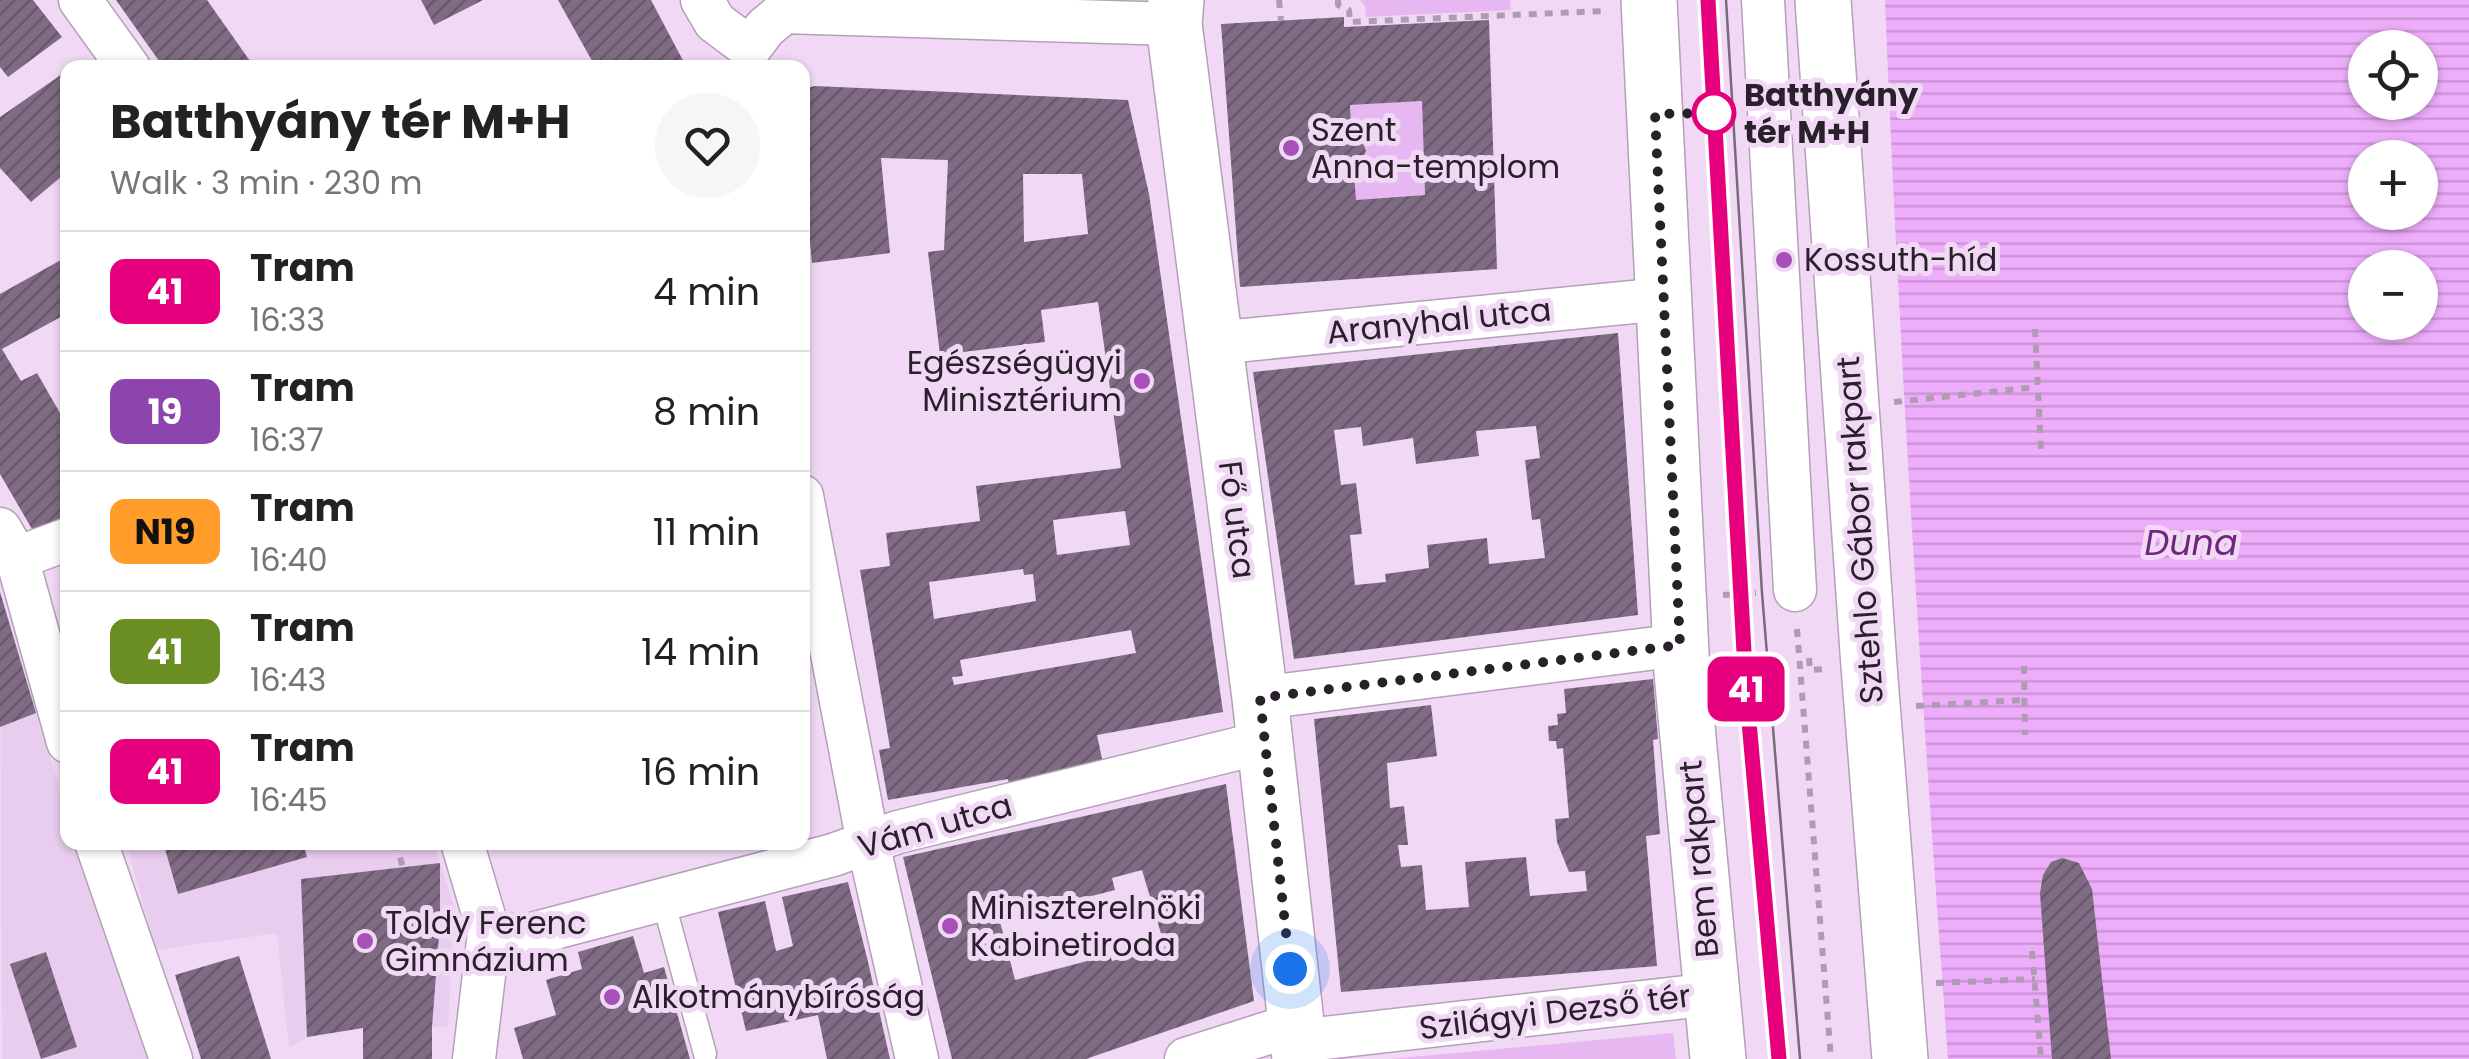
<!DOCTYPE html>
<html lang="en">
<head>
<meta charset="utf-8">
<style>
  body { margin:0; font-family:Poppins,sans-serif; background:#f6f6f6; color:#222; height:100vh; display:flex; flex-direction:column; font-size:38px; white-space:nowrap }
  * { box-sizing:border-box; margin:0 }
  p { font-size:32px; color:#767676 }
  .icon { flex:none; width:55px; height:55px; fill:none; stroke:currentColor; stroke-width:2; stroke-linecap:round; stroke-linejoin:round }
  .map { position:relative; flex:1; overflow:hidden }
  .side { position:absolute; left:60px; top:60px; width:750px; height:790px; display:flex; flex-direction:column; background:#fff; border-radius:20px; box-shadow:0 2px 8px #0004 }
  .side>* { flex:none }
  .badge { padding:0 20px; border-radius:15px; font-size:35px; line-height:65px }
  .buttons { position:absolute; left:2348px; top:30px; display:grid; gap:20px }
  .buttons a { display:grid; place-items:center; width:90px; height:90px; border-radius:50%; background:#fff; box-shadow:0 2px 8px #0004; font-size:50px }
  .you { position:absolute; width:50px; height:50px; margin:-25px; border:8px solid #fff; border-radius:50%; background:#1a73e8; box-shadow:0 0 0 15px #1a73e833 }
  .map>.badge { position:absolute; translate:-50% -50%; box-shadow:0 0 0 5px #fff }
  .round { display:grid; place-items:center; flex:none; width:105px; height:105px; border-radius:52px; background:#f6f6f6 }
  .summary { display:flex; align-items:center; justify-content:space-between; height:170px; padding:0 50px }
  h1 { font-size:48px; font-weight:700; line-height:75px }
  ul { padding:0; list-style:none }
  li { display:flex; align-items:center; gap:30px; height:120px; padding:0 50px; border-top:2px solid #e0e0e0 }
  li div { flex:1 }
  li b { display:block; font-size:38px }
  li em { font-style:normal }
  li .badge { min-width:110px; font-weight:700; text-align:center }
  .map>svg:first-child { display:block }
</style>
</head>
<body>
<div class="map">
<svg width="2469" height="1059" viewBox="0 0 2469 1059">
  <defs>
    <pattern id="water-rules" width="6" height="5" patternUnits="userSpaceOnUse" patternTransform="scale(2.5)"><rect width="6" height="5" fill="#edadfa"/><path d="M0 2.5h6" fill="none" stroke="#cb95d6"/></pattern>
    <pattern id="building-hatch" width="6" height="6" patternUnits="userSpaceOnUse" patternTransform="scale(2.5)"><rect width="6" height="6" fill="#7f6b83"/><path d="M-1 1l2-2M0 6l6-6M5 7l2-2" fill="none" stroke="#68586b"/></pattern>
  </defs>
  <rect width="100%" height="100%" fill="#f1d9f5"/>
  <path fill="#e9cdef" d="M0,590L67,813L68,842L77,843L151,1059H2Z
    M126,843H434L454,906L448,1027L363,1028L307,1037L289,1048L277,933L156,950Z"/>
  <path fill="#e7b7f1" d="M1360,0H1510L1511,10L1366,17L1365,6Z
    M1422,101L1425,195L1356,200L1353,161L1363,158L1366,151L1363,143L1352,142L1350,105Z
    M1673,1033L1676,1059H1390Z"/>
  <path fill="url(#water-rules)" fill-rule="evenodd" d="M1885,0H2469V1059H1948C1922,706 1899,354 1885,0ZM2365,48H2420V102H2365ZM2365,158H2420V212H2365ZM2365,268H2420V322H2365Z"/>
  <path fill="url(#building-hatch)" fill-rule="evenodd" d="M0,0H33L62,37L8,77L0,67Z
    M116,0H207L255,68H164Z
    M421,0H483L434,25Z
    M558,0H651L687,68H596Z
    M1344,17V27L1489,20L1497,269L1240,287L1221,24ZM1422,101L1425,195L1356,200L1353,161L1363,158L1366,151L1363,143L1352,142L1350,105Z
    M68,70V171L31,202L0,168V117Z
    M815,86L1128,100L1149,194L1223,712L1097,735L1105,773L1011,794L1008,779L888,800L879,750L890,748L860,570L890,566L886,533L980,521L976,486L1121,468L1098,302L1041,310L1045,342L940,355L928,252L944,250L948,160L881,158L890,253L812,263L802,160V89ZM1023,174H1082L1088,234L1024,242ZM1125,511L1130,545L1057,555L1053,520ZM1023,569L1024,575L1033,574L1036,601L934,619L929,582ZM1131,630L1136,653L954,685L952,677L963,676L960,660Z
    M68,256V313L2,349L21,381L37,373L68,427V518L36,536L0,474V294Z
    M1618,333L1638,615L1294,659L1253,372ZM1536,426L1540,458L1525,460L1532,520L1540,519L1545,558L1489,564L1487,538L1427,545L1429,568L1385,574L1386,582L1355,585L1350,535L1362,534L1356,483L1341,485L1334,430L1361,427L1363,446L1413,438L1416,464L1479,456L1476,431Z
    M0,592L36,713L0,727Z
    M1653,679L1658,739L1653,740L1660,834L1646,836L1657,966L1341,992L1314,719L1431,705L1437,756L1387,763L1390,808L1404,806L1408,845H1398L1401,867L1422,865L1426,910L1469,907L1465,862L1526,857L1530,896L1587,891L1585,871L1569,872L1557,842L1555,819L1569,818L1563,748L1557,749L1556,741H1549L1548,726L1558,725L1557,714L1566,713L1564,689Z
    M1226,784L1254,1001L1086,1059H952L903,857ZM1142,870L1165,947L1112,961L1110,955L1015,980L997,910L1030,901L1033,911L1115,890L1112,878Z
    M163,842H303L307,857L178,894Z
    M2062,858L2079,863L2092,889L2111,1059H2052L2040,893L2043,875L2051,862Z
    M440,863V923L432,1027V1059H363V1028L307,1037L301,879Z
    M848,882L868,962L890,1059H827L818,1015L746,1031L718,912L765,901L776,951L793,946L782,897Z
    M633,936L644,973L664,967L690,1059H523L514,1028L556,1015L546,980L582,969L578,952Z
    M46,952L77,1047L41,1059L10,964Z
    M239,956L271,1059H201L175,975Z"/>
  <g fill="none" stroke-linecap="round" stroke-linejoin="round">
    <defs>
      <path id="lane" d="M663,900L705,1054"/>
      <path id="street" d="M80,0L129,68
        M702,0L715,22L750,48
        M1763,0L1795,590
        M750,48L765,28L784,12L1174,24
        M1214,343L1664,299
        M802,496L868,843L917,1059
        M0,529L17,558L68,742
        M17,558L68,539
        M1260,698L1680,645
        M96,842L171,1059
        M462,842L489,933L474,1059
        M489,933L524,936L833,855L898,832L1265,742
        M1298,1041L1712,994
        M1186,1059L1296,1024"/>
      <path id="secondary" d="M1176,0L1174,24L1260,698L1300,1059
        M1649,0L1682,673L1718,1059
        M1823,0L1869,666L1900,1059"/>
    </defs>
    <use href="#lane" stroke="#b59fb9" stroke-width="25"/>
    <use href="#street" stroke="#b59fb9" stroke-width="45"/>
    <use href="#secondary" stroke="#b59fb9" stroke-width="58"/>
    <path stroke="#af9cb2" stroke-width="6" stroke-dasharray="8 8" stroke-linecap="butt" d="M1279,0L1281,21
      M1338,0V5L1349,10L1350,22L1604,11
      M2035,329L2041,452
      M1894,402L2037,387
      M1723,595L1756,593
      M1797,629L1831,1059
      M1809,658L1810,670L1826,669
      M2024,666L2025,735
      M1916,706L2024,700
      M396,842L403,868
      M2032,951L2041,1059
      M1936,983L2035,979"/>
    <use href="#lane" stroke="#fff" stroke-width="22"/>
    <use href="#street" stroke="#fff" stroke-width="42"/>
    <use href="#secondary" stroke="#fff" stroke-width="55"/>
    <path stroke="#78697b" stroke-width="2.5" d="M1708,0L1746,688L1779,1059
      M1726,0L1762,593L1800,1059"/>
  </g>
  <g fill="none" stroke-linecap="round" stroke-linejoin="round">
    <defs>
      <path id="line" d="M1708,0L1746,688L1779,1059"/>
    </defs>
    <use href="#line" stroke="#fff" stroke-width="22"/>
    <use href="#line" stroke="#e6007e" stroke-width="15"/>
    <path stroke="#29202b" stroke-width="10" stroke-dasharray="0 18" d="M1290,969L1260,698L1680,645L1655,114L1714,113"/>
  </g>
  <circle fill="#fff" stroke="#e6007e" stroke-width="5" cx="1714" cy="113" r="20"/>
  <g fill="#a84fba" stroke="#f1d9f5" stroke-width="4">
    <circle cx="1291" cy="148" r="10"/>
    <circle cx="1784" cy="260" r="10"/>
    <circle cx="1142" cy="381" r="10"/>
    <circle cx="950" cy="926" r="10"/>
    <circle cx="365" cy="941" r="10"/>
    <circle cx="612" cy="997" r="10"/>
  </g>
  <g text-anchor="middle" stroke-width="10" stroke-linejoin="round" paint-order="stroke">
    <g font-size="32" font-weight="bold" fill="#29202b" stroke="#f1d9f5" text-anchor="start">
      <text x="1744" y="106">Batthyány<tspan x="1744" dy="37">tér M+H</tspan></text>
    </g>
    <g font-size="32" fill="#29202b" stroke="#f1d9f5" text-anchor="start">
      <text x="1311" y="141">Szent<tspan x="1311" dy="37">Anna-templom</tspan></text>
      <text x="1804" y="271">Kossuth-híd</text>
      <text x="1122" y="374" text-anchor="end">Egészségügyi<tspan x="1122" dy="37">Minisztérium</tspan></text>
      <text x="970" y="919">Miniszterelnöki<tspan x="970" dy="37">Kabinetiroda</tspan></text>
      <text x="385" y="934">Toldy Ferenc<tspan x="385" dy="37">Gimnázium</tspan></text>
      <text x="632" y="1008">Alkotmánybíróság</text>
    </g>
    <g font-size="32" fill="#29202b" stroke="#f1d9f5">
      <text transform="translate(1439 321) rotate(-6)" y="11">Aranyhal utca</text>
      <text transform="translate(1237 520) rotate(83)" y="11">Fő utca</text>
      <text transform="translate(1860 530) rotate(-94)" y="11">Sztehlo Gábor rakpart</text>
      <text transform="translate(935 826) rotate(-16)" y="11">Vám utca</text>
      <text transform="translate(1699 859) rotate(-95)" y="11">Bem rakpart</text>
      <text transform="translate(1555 1012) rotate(-7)" y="11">Szilágyi Dezső tér</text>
    </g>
    <g font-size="35" font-style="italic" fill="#70257e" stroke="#f1d9f5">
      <text x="2191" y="555">Duna</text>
    </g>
  </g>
</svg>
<div class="buttons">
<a><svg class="icon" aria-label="locate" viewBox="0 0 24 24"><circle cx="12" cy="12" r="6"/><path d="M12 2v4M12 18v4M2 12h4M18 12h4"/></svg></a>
<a>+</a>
<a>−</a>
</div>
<div class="you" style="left:1290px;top:969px"></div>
<b class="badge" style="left:1746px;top:689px;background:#e6007e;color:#fff">41</b>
<section class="side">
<div class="summary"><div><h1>Batthyány tér M+H</h1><p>Walk · 3 min · 230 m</p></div><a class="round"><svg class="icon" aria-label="heart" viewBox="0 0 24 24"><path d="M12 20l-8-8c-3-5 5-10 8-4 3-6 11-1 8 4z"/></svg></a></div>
<ul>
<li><span class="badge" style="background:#e6007e;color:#fff">41</span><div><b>Tram</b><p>16:33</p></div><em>4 min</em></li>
<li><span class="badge" style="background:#8e44ad;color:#fff">19</span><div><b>Tram</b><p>16:37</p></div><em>8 min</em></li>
<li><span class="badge" style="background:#ff9c2a;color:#111">N19</span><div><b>Tram</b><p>16:40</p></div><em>11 min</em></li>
<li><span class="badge" style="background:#6b8e23;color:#fff">41</span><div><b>Tram</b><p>16:43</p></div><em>14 min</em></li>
<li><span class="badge" style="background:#e6007e;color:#fff">41</span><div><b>Tram</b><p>16:45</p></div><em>16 min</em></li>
</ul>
</section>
</div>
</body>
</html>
